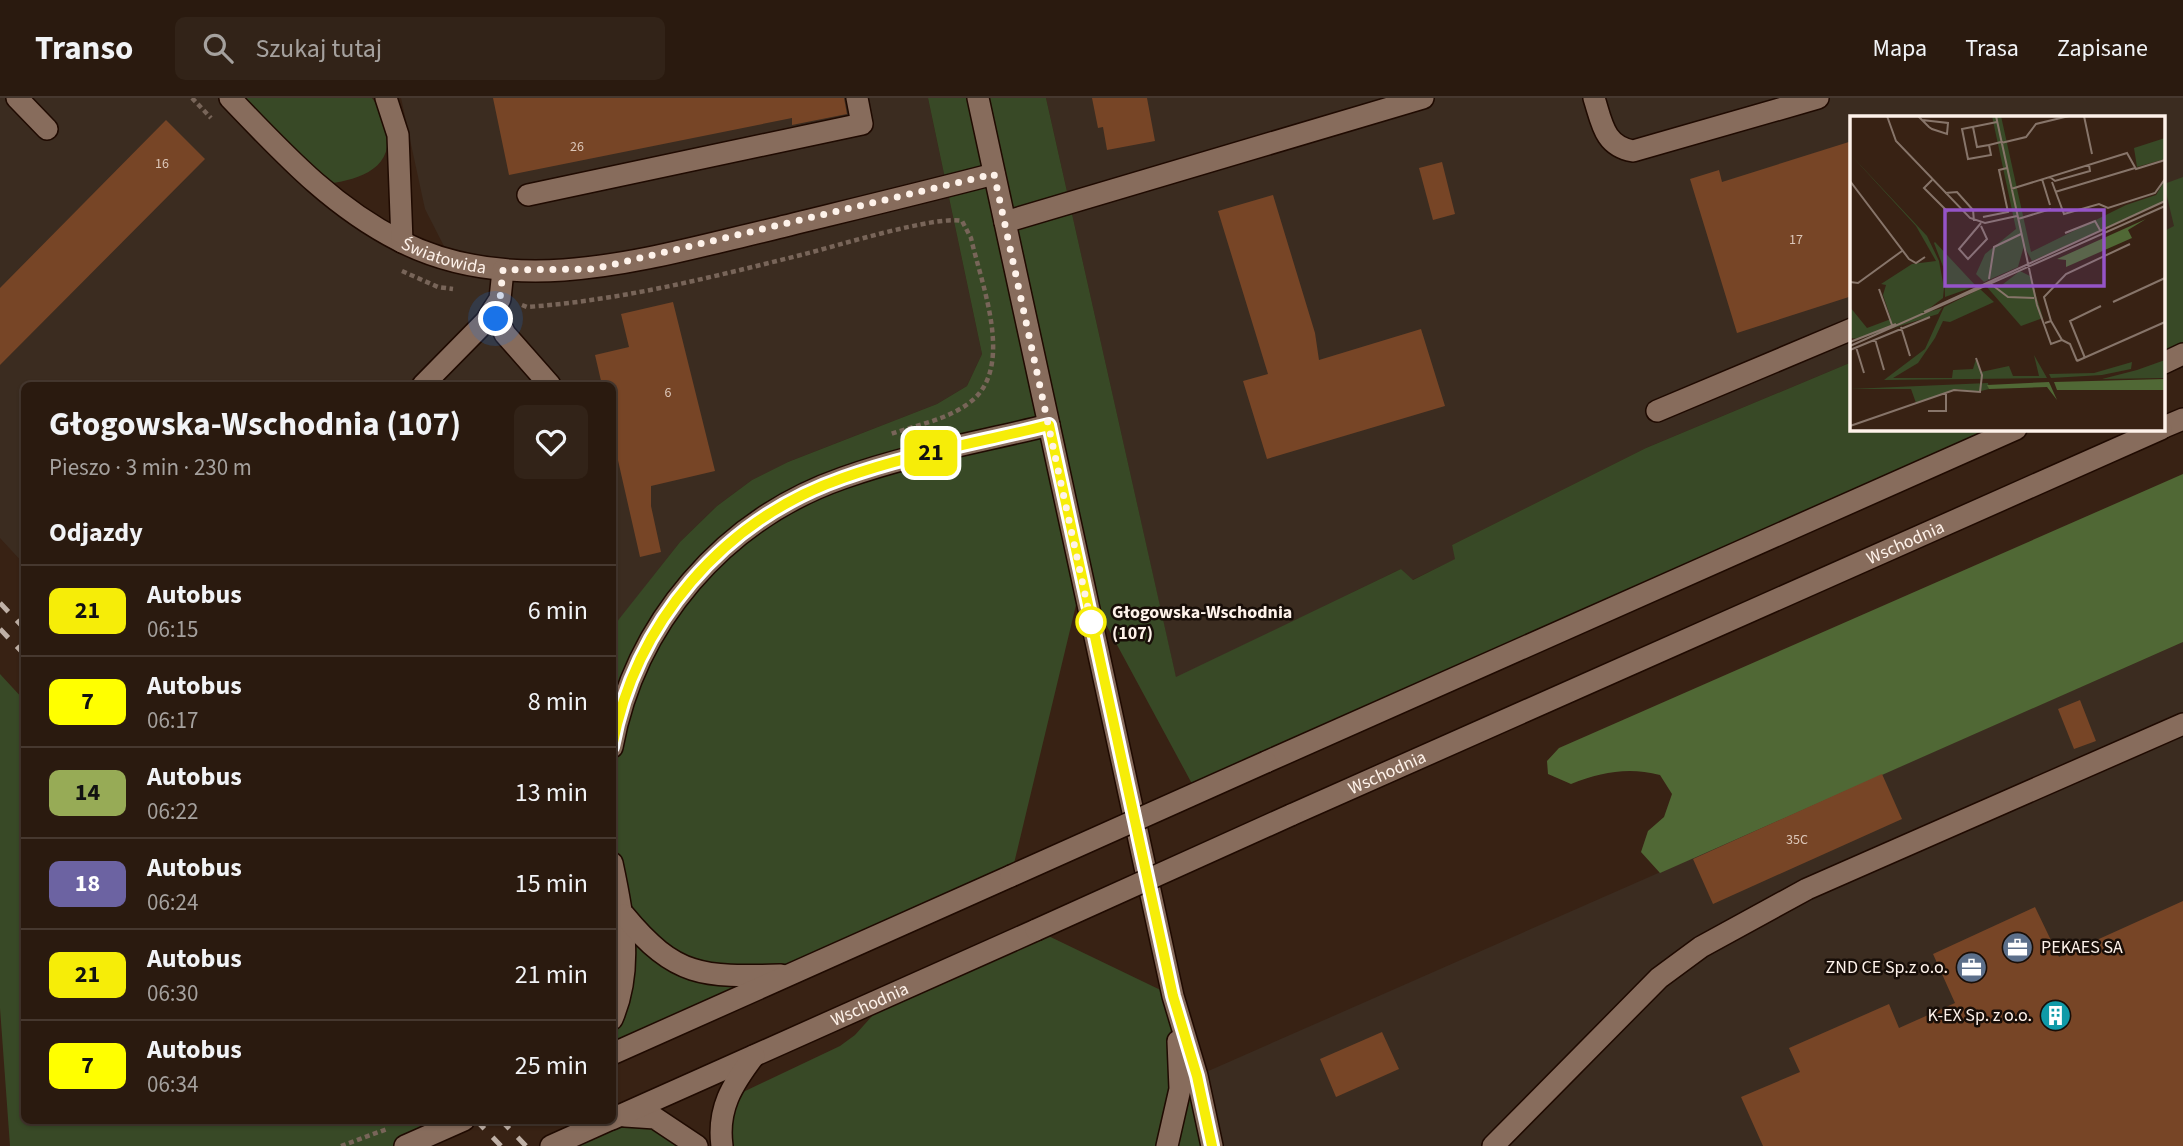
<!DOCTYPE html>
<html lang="pl">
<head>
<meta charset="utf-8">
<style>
  body { margin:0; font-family:"Source Sans 3",sans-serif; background:#322318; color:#f1f3f6; height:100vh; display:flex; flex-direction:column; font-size:26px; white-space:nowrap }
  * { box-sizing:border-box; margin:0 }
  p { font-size:23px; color:#a5a19e }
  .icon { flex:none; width:38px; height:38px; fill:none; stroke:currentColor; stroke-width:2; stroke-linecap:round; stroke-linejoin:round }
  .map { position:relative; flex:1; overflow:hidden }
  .side { position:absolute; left:21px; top:284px; width:595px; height:742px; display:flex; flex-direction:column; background:#2a1a0f; border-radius:10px; box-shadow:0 2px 5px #0004,0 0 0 2px #46382f }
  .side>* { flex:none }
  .badge { padding:0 14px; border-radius:10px; font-size:24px; line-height:46px }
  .you { position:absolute; width:35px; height:35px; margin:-18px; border:5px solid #fff; border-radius:50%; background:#1a73e8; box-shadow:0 0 0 10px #1a73e833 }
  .map>.badge { position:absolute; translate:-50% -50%; box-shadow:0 0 0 4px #fff }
  h2 { padding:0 28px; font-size:26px; line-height:63px }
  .round { display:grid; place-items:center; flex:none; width:74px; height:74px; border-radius:10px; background:#322318 }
  .summary { display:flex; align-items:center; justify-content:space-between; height:119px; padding:0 28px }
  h1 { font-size:33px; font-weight:700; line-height:52px }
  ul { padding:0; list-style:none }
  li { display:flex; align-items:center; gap:21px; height:91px; padding:0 28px; border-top:2px solid #46382f }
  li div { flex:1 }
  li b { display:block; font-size:26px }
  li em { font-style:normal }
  li .badge { min-width:77px; font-weight:700; text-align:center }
  header { display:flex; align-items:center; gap:42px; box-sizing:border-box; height:98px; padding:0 35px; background:#2a1a0f; border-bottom:2px solid #46382f }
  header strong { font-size:33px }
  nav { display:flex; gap:38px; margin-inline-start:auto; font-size:24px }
  .search { width:490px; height:63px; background:#322318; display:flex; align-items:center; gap:18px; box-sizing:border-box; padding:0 24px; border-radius:10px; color:#a5a19e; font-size:26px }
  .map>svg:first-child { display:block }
</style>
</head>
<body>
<header>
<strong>Transo</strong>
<div class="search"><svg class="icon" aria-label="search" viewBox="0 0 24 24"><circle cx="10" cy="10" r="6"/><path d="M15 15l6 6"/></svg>Szukaj tutaj</div>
<nav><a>Mapa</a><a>Trasa</a><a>Zapisane</a></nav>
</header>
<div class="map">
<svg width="2183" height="1048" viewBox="0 0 2183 1048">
  <rect width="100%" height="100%" fill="#382214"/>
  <path fill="#3b2c20" d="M0,0H230L304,77L450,160L425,111L401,0H928L982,256L967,288L937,306L788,364L752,382L717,408L680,444L613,530L612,287H24V466L0,440Z
    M1046,0H2183V125L2164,133V19H1852V264L1646,350L1452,447L1456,461L1412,482L1401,471L1176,580Z
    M2183,544V1048H1212L1197,978Z"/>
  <path fill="#384926" d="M230,0H372C380,10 383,18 386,30C397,75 350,84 317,87Z
    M928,0H1046L1176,579L1401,471L1413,482L1455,461L1452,447L1646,350L1852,264V331H2016L1197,695L1082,482L1011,778L613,956L612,530L680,444L717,408L752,382L788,364L937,306L967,288L982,256Z
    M2183,79V256L2164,265V133L2174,128L2164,86Z
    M0,576L24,602V1022H420L433,1036L406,1048H10L0,910Z
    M1036,832L1173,898L1212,1048H726L724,1029L741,995L840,948L855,937L882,907Z
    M629,1017L697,1048H572Z"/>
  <path fill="#506835" d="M2183,376V544L1660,775L1641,754L1648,733L1664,719L1672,696L1660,677C1628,669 1602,674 1571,686L1548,676L1547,663L1559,650Z"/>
  <path fill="#774526" d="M493,0H844L847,16L792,27V20L509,77Z
    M1092,0H1147L1155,43L1107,52L1103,29L1098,30Z
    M166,22L205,61L0,267V190Z
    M1852,43V198L1737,235L1690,81L1719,72L1722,84Z
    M1442,64L1455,116L1433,122L1419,70Z
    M1273,97L1315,235L1319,262L1421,231L1445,308L1267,361L1243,283L1268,276L1218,113Z
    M673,204L715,373L651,388V408L661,454L640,459L612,336V287H602L595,257L629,249L621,216Z
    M2080,602L2096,643L2074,651L2058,611Z
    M1882,676L1902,721L1713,806L1693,761Z
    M2183,803V1048H1763L1741,999L1800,974L1789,950L1889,906L1899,930L1955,905L1933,856L2035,809L2059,859Z
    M1382,934L1399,971L1336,999L1320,961Z"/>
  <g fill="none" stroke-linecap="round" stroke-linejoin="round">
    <defs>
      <g id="minor">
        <path d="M17,0L47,31"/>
        <path id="s1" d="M230,0C283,55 331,108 400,143C518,203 652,159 773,131C846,113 921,95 994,76"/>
        <path d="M386,0L398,37L402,144"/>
        <path d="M978,0L1173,898L1197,978L1212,1048"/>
        <path d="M1594,0C1602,25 1604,48 1633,53L1818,0"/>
        <path d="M528,97L862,26L857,0"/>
        <path d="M1005,124L1423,0"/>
        <path d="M493,212L505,236L550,287"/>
        <path d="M2164,265L2183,256"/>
        <path d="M423,287L486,223L500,201L503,172"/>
        <path d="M1657,313L1852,231"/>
        <path d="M2164,329L2183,321"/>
        <path d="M612,649C635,525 723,422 843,380C910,356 980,344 1049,327"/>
        <path d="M1266,664L2016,331"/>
        <path id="s2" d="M1291,717L2161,331"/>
        <path d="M612,765C623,816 634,871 612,921"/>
        <path d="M624,817C676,880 703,879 781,877"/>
        <path d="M612,956L1011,778"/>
        <path d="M625,1018L655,1020L697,1048"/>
        <path id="s3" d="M612,1021L1036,832"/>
        <path d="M405,1048L464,1022"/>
        <path d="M551,1048L609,1022"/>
        <path d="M722,1048C717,1011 732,987 754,958"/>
        <path d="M1167,1048L1180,991L1178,943"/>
        <path d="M1493,1048L1659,880L1701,849L1807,791L2183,626"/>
      </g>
    </defs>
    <use href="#minor" stroke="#1f0a01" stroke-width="24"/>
    <path stroke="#786559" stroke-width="4.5" stroke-dasharray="5 3.5" stroke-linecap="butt" d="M192,0L211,20
      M402,173L438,189L453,191
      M522,207L527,209C624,202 712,179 805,156C836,148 937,117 962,123L971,140C981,185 1013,263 975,300C954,320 917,327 891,336
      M341,1048L387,1031"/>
    <use href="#minor" stroke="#876c5c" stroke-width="21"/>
    <path stroke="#bfb0a6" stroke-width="5" stroke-dasharray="12 12" stroke-linecap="butt" d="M0,505L24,530
      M0,531L24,556
      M476,1022L501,1048
      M501,1022L526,1048"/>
    <defs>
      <path id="minor-bridge" d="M1011,778L1266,664
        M1036,832L1291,717"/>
    </defs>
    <use href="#minor-bridge" stroke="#1f0a01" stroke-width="24" stroke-linecap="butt"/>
    <use href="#minor-bridge" stroke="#876c5c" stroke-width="21"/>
  </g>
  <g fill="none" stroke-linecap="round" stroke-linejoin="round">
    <defs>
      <path id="line" d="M612,649C635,525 723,422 843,380C910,356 981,344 1049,327L1173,898L1197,978L1212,1048"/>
    </defs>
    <use href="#line" stroke="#fff" stroke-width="16"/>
    <use href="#line" stroke="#f6ed08" stroke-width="10"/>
    <path stroke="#fef2ea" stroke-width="7" stroke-dasharray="0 12.6" d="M496,221L494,212L500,201L503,172L594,171L994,76L1091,524"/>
  </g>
  <defs>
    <symbol id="office-disc" viewBox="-11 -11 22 22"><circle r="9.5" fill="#5c6f8a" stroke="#180e08"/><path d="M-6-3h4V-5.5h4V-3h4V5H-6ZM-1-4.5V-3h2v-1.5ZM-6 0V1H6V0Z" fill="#fff"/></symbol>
    <symbol id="building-disc" viewBox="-11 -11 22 22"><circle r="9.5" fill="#0f9aa8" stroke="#180e08"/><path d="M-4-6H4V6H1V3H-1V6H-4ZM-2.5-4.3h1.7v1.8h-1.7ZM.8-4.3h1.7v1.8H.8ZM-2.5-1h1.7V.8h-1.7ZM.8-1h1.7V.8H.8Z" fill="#fff"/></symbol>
  </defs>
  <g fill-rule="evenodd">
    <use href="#office-disc" x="2000" y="832" width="35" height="35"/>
    <use href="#office-disc" x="1954" y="852" width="35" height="35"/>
    <use href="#building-disc" x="2038" y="900" width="35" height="35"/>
  </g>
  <circle fill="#fff" stroke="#f6ed08" stroke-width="3.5" cx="1091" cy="524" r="14"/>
  <g text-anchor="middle" stroke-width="5" stroke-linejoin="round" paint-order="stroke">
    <g font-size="14" fill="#dcc7b9">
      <text x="577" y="53">26</text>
      <text x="162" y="70">16</text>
      <text x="1796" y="146">17</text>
      <text x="668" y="299">6</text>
      <text x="1797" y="746">35C</text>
    </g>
    <g font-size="18" fill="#fef2ea" stroke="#180e08">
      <text dy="6" stroke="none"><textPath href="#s1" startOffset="270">Światowida</textPath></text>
      <text dy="6" stroke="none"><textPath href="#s2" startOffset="672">Wschodnia</textPath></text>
      <text dy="6" stroke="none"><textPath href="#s2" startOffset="105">Wschodnia</textPath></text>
      <text dy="6" stroke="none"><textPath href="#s3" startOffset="282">Wschodnia</textPath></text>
    </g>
    <g font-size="18" font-weight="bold" fill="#fef2ea" stroke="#180e08" text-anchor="start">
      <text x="1112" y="520">Głogowska-Wschodnia<tspan x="1112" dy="21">(107)</tspan></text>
    </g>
    <g font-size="18" fill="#fef2ea" stroke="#180e08" text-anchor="end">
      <text x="2041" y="855" text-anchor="start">PEKAES SA</text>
      <text x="1948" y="875">ZND CE Sp.z o.o.</text>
      <text x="2032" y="923">K-EX Sp. z o.o.</text>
    </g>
  </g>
  <g transform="translate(1850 18)">
    <rect width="315" height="315" fill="#382214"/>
    <path d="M142,0H151L181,136L276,89L306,79L315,64V85L182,145L174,130L168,151L134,166L126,158L135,138L166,113ZM315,22V43L287,51L284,32ZM0,38L77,120L89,145L94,172L93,182L72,198L92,192L88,198L8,223L0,222V191L17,212L41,203L33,179L36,169L31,168L62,148L86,145L66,110ZM84,127L85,126L126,170L95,181L94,153ZM170,155L180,160L193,202L171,210L136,170L148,172ZM130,173L144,186L100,206L93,205L85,222L68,247L43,262H102L103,254L123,253L126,243L131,256L159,250L163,260H189L184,239L197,262L34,264L75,233L94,191ZM315,244V262L252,263L287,254ZM282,246L281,253L252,259L201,262L199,258L244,257ZM138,267L139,273L127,276L108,273L66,287L61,273H0Z" fill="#384926"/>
    <path d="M296,103L278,114L282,122L216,151V144L207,143ZM315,263V274H207L204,266ZM199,266L207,284L197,271L139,273L137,269Z" fill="#506835"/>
    <path fill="none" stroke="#87756a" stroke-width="2" d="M37,0L46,25L120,102L135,107L167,100M68,0L79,11L82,13L97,18L98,7L72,4M146,0L187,189L201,228L212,224L201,205L195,207M234,0L242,38M147,6L112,13L118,43L141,39L139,29L151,26M123,11L127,31L139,29M151,27L176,21L186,8L219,0M200,61L205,65L240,55L239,49M192,63L200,89M82,64L74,72L98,96M0,65L59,143L66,147L75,141M202,66L214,98L249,88L258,92L305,77L315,63M161,73L277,37L286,53L315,44M205,76L285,52M95,77L107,76L123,94L124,105M133,101L158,96L149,54L157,52M168,103L201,93M131,110L137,123L118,143L109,133L131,107M215,117L245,105L250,114M139,163L144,131L171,118M0,166L8,167L52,135M141,168L158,181L184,182M29,173L42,209M263,186L315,162M74,196L315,85M201,205L194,181L216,158L280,128M51,211L60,240M25,223L34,254M212,224L220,228L227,245M0,226L46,208M0,230L315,90M6,231L14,257M0,234L80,201M235,242L220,205L251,190M227,245L315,206M78,295H96V277M0,310L104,274L130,276L132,259L126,242"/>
    <path fill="#9554c8" fill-opacity="0.15" stroke="#9554c8" stroke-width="3.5" d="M95,94H254V170H95Z"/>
    <rect width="315" height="315" fill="none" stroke="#fef2ea" stroke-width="3.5"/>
  </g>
</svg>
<div class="you" style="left:496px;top:221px"></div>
<b class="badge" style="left:931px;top:355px;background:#f6ed08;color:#111">21</b>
<section class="side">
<div class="summary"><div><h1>Głogowska-Wschodnia (107)</h1><p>Pieszo · 3 min · 230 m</p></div><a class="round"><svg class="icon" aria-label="heart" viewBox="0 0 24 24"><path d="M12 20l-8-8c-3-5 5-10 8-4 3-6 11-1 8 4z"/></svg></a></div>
<h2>Odjazdy</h2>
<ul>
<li><span class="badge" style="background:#f6ed08;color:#111">21</span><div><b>Autobus</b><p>06:15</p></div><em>6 min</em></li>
<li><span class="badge" style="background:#ff0;color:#111">7</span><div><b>Autobus</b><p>06:17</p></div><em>8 min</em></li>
<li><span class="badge" style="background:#97ab56;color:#111">14</span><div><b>Autobus</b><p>06:22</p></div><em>13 min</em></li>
<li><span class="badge" style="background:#6c63a2;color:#fff">18</span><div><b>Autobus</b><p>06:24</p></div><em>15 min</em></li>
<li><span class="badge" style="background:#f6ed08;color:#111">21</span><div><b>Autobus</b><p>06:30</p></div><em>21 min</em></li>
<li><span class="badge" style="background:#ff0;color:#111">7</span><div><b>Autobus</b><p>06:34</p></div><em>25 min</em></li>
</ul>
</section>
</div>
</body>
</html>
